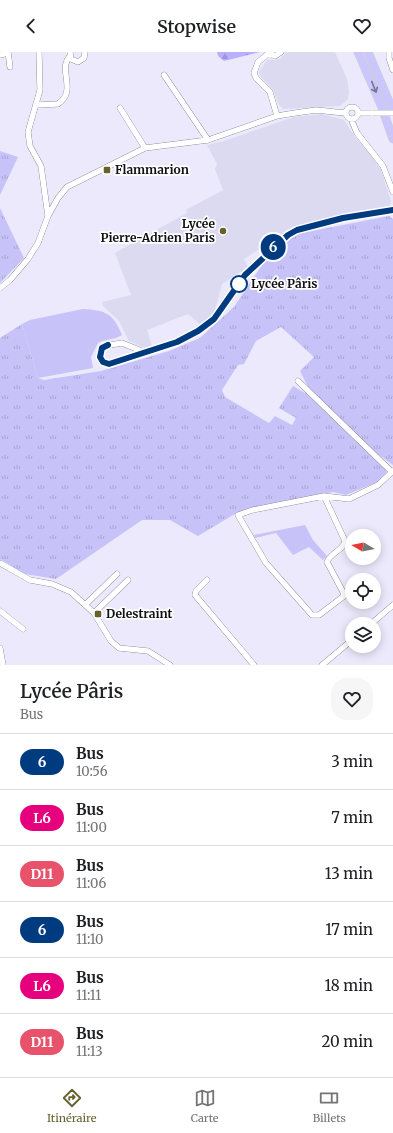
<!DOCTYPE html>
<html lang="fr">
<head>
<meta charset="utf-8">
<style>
  body { margin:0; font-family:Merriweather,serif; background:#f6f6f6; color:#202124; height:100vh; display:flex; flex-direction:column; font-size:15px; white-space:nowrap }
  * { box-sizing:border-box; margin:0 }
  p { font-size:13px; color:#757577 }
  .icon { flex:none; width:22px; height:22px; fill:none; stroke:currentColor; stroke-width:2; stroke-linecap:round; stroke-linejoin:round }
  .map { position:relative; height:613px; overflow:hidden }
  .drawer { display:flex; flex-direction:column; background:#fff; flex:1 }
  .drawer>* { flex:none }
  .badge { padding:0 8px; border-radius:13px; font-size:14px; line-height:26px }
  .needle { width:26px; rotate:280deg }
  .fabs { position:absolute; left:345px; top:477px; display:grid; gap:8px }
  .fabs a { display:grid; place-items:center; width:36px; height:36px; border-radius:50%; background:#fff; box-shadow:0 2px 10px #0003; font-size:20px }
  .map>.badge { position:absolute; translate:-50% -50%; box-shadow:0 0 0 2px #fff }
  .round { display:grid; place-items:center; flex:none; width:42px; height:42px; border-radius:16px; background:#f6f6f6 }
  .head { display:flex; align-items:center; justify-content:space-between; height:68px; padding:0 20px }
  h1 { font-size:19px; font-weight:600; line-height:30px }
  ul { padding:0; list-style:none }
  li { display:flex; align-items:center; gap:12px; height:56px; padding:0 20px; border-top:1px solid #e0e0e0 }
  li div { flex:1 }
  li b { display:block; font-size:15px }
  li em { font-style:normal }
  li .badge { min-width:44px; font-weight:700; text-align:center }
  header { display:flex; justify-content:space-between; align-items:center; height:52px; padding:0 20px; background:#fff; font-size:18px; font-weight:600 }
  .tabs { display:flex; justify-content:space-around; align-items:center; height:56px; border-top:1px solid #e0e0e0; background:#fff; font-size:11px; color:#757577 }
  .tabs a { display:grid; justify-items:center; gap:2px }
  .tabs .selected { color:#67612e }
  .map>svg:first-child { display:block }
</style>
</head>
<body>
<header><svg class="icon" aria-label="back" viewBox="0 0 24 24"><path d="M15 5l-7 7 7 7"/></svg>Stopwise<svg class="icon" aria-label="heart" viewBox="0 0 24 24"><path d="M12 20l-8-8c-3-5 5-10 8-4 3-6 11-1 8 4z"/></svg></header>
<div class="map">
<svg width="393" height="613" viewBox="0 0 393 613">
  <defs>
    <pattern id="grass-tufts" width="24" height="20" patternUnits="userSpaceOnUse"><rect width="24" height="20" fill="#c7c2f8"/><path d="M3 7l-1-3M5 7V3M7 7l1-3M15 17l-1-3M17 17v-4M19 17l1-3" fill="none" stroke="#aaa6d4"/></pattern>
    <pattern id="forest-firs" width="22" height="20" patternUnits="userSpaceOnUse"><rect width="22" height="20" fill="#b8affd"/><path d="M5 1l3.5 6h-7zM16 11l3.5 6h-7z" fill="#9d95d8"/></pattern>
  </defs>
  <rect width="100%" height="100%" fill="#ebe9fb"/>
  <path fill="#dcdaf1" d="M286,0H335L347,27L349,40L348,47L340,54L283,57L279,53L273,38L261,25L259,20L267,8L280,7Z
    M322,62L344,68L356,86L369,100L381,118L391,149L390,154L293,177L286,180L244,207L248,215L222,232L214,261L201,273L188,262L147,278L152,294L145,296L129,289L119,269L103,254L102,250L131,243L115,201L187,161L186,158L223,138L215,117L217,112L207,93L224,89L294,65Z"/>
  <path fill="url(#grass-tufts)" d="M0,99L18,105L0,143Z
    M0,156L24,206L0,231Z
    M389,164L393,167V413L376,401L309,337L300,319L314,305L281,275L256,289L244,312L238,313L222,338L225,345L269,371L275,364L292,373L296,366L279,356L293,334L305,341L306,340L386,418V421L375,431L346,443L333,440L256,455L233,463L198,484L170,468H142L56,527L25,522L0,507V286L22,272L38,326L44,328L101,319L169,299L200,286L234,255L266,207L297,182Z"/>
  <path fill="url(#forest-firs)" d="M217,0H260L224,9L218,4Z"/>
  <path fill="#c7c2f8" d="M83,257C105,258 113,261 122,283L116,286L102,289L98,291L91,305L93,316L38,326L22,272L30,268Z
    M305,473L313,488L327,504L323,508L309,495L293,503L276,481L255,486L254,483Z"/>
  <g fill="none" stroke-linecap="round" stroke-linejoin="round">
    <defs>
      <path id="minor" d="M8,0L10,15
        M70,0L71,7L78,10L84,6L85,0
        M268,0L275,4L281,0
        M389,0V6L393,18
        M269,1L258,10L254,21L256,26L270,40L277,64
        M0,3L8,1
        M164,23L208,88
        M37,53L58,52C78,38 57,18 70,4
        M346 61a6 6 0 1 1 12 0a6 6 0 1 1-12 0Z
        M120,56L145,96
        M358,61H373
        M351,67L357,81L383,114L393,140
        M48,164L58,146L67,135L145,96L208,88L277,64L295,61L316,58L345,61
        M0,236L10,228L28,207L38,191L48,164L41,114L30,94L28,80L40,38L39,0
        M144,300L122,291L104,294L100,300V305L107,312L118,310L177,290L198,279L214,267L245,223L288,183L297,178L343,165L393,158
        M298,329L392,420
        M324,444L345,489C343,499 331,500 327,510L343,540L344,544L319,563H312L266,511L238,463L253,458L324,444L349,447L378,433L393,419
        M0,511L30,528L52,532L71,540L94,561L111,589L119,596L148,599L170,613
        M207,528L196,539L195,543L254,613
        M85,553L117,522
        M0,559L23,577
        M94,561L128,528
        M371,572L393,553
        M0,596L3,613
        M322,613L352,588"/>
      <path id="highway" d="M358,0L381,53L393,87
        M368,0L393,59"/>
    </defs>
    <use href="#minor" stroke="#656473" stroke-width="6"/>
    <use href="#highway" stroke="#cfcfd0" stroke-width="9"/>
    <use href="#minor" stroke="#fff" stroke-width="5.5"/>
    <use href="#highway" stroke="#cbc6fb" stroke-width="8"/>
    <defs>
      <path id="minor-bridge" d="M373,61H393"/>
    </defs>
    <use href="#minor-bridge" stroke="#656473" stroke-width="6" stroke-linecap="butt"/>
    <use href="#minor-bridge" stroke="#fff" stroke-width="5.5"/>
  </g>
  <defs><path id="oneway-shaft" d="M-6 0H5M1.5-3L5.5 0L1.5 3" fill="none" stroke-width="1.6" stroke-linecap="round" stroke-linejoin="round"/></defs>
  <use stroke="#767493" href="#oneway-shaft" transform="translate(374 35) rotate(68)"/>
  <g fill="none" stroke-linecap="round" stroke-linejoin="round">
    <defs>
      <path id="line" d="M108,293L102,296L100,305L103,310L109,312L177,290L198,279L214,267L245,223L288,183L297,178L343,166L393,158"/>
    </defs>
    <use href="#line" stroke="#fff" stroke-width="9"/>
    <use href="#line" stroke="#003b80" stroke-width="6"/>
  </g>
  <g fill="#67612e" stroke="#fff" stroke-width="1.5">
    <rect x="103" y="114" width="8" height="8" rx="2"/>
    <circle cx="223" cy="179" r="4"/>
    <rect x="94" y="558" width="8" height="8" rx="2"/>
  </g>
  <circle fill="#fff" stroke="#003b80" stroke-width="2" cx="239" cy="232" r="8"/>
  <g text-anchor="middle" stroke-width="3.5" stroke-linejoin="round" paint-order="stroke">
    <g font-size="12" font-weight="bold" fill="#0f0f14" stroke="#fff" text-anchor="start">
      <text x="115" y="122">Flammarion</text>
      <text x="215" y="176" text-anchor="end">Lycée<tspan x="215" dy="14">Pierre-Adrien Paris</tspan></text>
      <text x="106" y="566">Delestraint</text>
    </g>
    <g font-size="12" font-weight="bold" fill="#0f0f14" stroke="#fff" text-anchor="start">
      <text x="251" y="236">Lycée Pâris</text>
    </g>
  </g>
</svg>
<div class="fabs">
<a><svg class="needle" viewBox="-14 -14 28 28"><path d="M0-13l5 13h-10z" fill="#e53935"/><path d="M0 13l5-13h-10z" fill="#757577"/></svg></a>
<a><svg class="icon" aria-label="locate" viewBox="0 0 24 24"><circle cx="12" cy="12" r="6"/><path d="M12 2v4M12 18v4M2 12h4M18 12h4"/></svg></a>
<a><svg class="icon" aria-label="layers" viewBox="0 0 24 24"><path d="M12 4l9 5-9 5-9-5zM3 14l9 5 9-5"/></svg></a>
</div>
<b class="badge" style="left:273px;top:195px;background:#003b80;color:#fff">6</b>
</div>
<section class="drawer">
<div class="head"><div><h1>Lycée Pâris</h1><p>Bus</p></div><a class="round"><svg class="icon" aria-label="heart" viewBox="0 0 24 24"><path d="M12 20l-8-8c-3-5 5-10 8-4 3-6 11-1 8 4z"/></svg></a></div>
<ul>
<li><span class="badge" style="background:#003b80;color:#fff">6</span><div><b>Bus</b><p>10:56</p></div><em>3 min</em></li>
<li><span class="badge" style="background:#e6007e;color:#fff">L6</span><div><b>Bus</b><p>11:00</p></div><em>7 min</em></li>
<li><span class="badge" style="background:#e8526b;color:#fff">D11</span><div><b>Bus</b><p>11:06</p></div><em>13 min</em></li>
<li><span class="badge" style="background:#003b80;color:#fff">6</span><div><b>Bus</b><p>11:10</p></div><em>17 min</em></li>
<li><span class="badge" style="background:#e6007e;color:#fff">L6</span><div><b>Bus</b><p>11:11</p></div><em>18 min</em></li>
<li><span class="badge" style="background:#e8526b;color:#fff">D11</span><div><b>Bus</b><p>11:13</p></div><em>20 min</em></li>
</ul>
</section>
<nav class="tabs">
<a class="selected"><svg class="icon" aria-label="directions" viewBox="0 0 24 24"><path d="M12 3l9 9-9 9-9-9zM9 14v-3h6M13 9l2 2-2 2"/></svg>Itinéraire</a>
<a><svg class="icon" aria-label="map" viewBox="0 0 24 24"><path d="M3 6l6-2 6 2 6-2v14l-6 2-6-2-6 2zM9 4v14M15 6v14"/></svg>Carte</a>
<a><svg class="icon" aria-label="tickets" viewBox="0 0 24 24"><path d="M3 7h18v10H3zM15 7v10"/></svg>Billets</a>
</nav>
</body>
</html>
